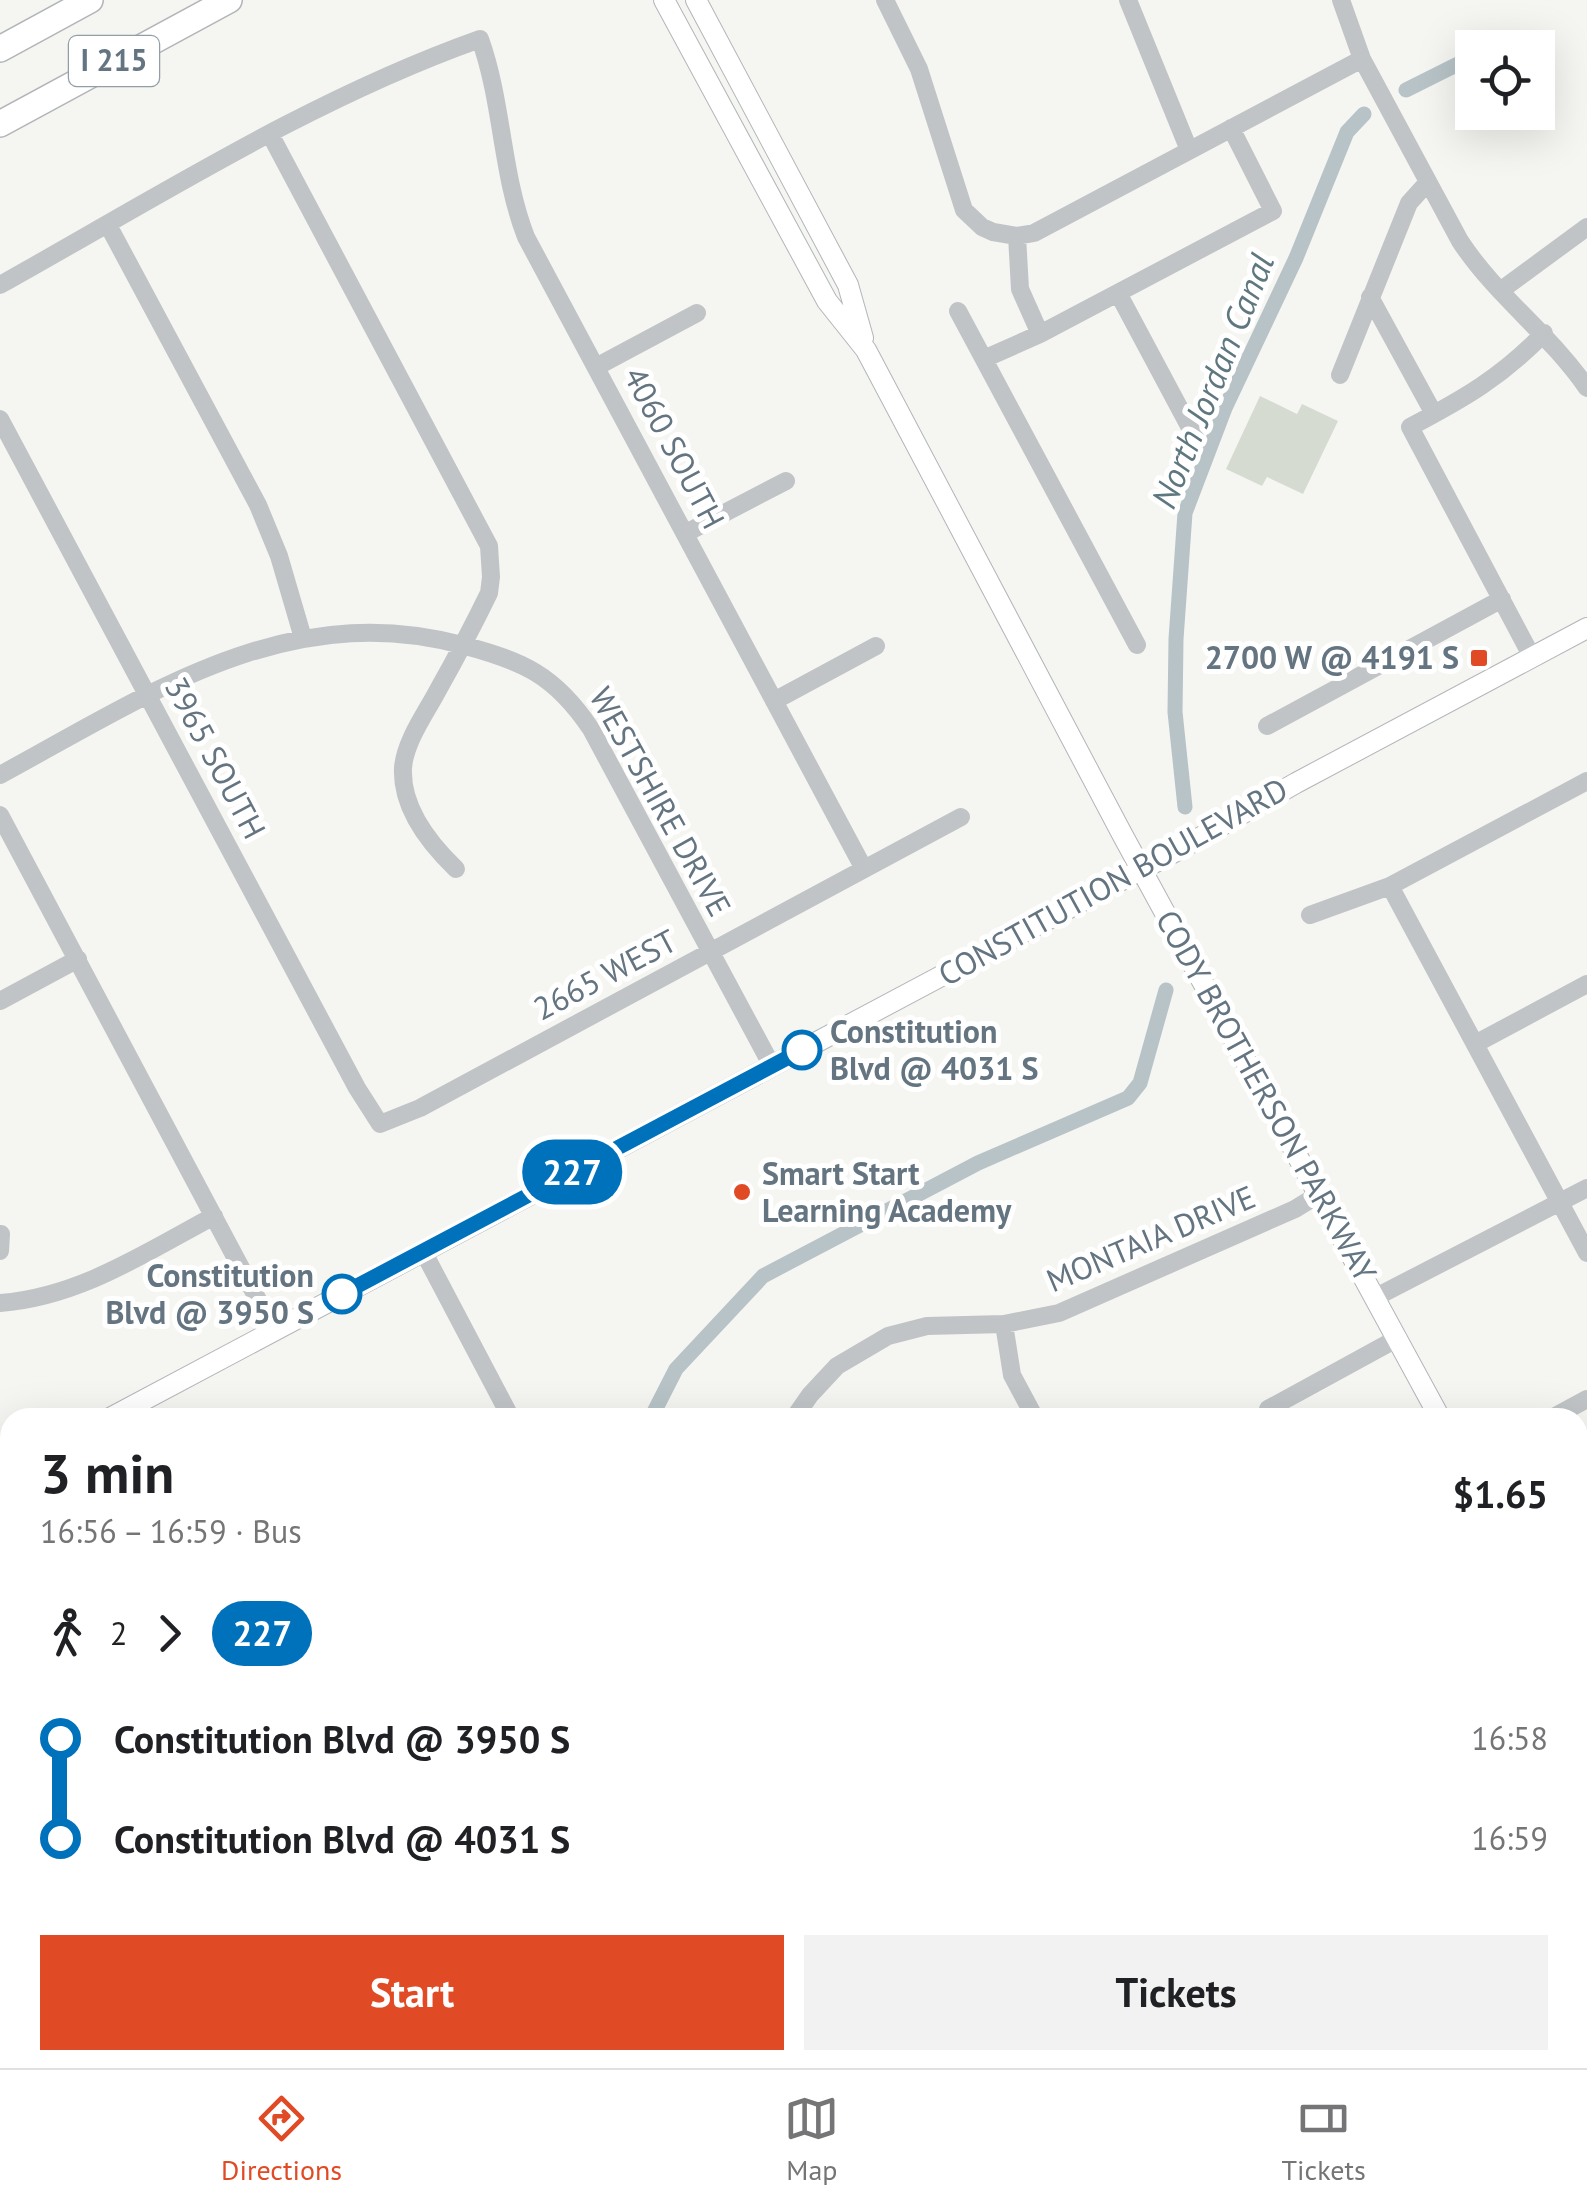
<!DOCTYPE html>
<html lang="en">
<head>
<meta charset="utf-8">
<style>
  body { margin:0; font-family:"PT Sans",sans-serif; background:#f2f2f2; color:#202124; height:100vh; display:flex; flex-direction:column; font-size:38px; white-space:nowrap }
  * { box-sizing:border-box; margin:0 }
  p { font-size:32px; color:#757577 }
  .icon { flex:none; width:55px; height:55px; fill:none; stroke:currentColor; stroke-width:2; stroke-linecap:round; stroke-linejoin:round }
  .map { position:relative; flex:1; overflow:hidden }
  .drawer { position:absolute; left:0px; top:1408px; width:1588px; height:662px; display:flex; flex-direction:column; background:#fff; border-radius:30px 30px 0 0; box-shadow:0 10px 40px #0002 }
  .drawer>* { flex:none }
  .badge { padding:0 20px; border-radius:32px; font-size:35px; line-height:65px }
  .tools { position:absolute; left:1455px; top:30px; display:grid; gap:20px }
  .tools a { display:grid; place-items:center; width:100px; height:100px; border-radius:0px; background:#fff; box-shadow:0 10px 40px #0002; font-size:50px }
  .map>.badge { position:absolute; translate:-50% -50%; box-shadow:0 0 0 5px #fff }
  .legs { display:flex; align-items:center; gap:15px; height:110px; padding:0 40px; font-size:32px }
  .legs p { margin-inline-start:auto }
  .summary { display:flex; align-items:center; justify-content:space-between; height:170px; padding:0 40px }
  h1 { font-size:55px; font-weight:600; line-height:75px }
  .action { display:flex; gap:20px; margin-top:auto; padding:20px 40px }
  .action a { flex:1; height:115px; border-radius:0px; background:#e04b25; color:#fff; font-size:40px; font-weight:600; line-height:115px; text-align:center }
  .action a+a { background:#f2f2f2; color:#202124 }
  ul { padding:0 40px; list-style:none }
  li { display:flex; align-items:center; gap:35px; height:100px; font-size:38px }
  li i { display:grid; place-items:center; width:15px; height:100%; margin:0 12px; background:currentColor }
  li i::after { content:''; width:25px; height:25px; margin:-12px; border:8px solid; border-radius:50%; background:#fff }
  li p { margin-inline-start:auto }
  li:first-child i { background:linear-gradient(#0000 50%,currentColor 0) }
  li:last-child i { background:linear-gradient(currentColor 50%,#0000 0) }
  .dock { display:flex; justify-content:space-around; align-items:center; height:140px; border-top:2px solid #e0e0e0; background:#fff; font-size:28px; color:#757577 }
  .dock a { display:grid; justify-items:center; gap:5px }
  .dock .selected { color:#e04b25 }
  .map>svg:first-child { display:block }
</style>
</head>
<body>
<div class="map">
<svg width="1587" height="2068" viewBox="0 0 1587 2068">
  <rect width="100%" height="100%" fill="#f5f5f1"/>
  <path fill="#e5e6e4" d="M654,2060H1102L1104,2068H655Z"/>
  <path fill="#d6dbd2" d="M1260,396L1297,414L1302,404L1338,421L1303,494L1267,477L1262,486L1226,469Z"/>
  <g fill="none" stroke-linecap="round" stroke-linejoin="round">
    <path stroke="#b7c3c7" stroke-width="15" d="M1493,48L1498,45
      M1406,90L1472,57
      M1185,807L1175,712L1176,639L1185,513L1225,408L1296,258L1347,132L1364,114
      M651,1418L676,1369L763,1276L978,1163L1128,1098L1140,1083L1166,990
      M641,2060L642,2068"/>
    <defs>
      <path id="major" d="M664,0L827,301L866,350L1122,834L1440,1418
        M696,0L848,285L863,338
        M110,1418L1180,849L1296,783L1587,628
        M0,1476L10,1471
        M1578,1675L1587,1693"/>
      <path id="highway" d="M0,49L90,0
        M0,124L229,0"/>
    </defs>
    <use href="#major" stroke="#b1b6b9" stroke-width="22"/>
    <use href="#highway" stroke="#b1b5b8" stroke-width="28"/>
    <path stroke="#c0c4c7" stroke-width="18" d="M885,0L919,69L964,210L982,227L993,232L1017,236L1034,233L1362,59
      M1128,0L1189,150
      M1341,0L1362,59L1460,241C1496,296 1550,334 1587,388
      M270,134L489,546L491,577L489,593C473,626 456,658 438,690C426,713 405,741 403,768C401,807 429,843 456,869
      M108,225L258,505L279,556L303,638
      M1017,236L1020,289L1040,334
      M0,285C156,198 311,99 480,39C503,103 501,173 526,237L864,869
      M1500,291L1587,227
      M1118,293L1196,439
      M1370,297L1434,414
      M958,311L1137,645
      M986,358L1040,334L1273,211L1231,128
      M596,367L697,313
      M1340,375L1409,203L1428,182
      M0,419L357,1088L380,1124L420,1108L961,817
      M686,533L786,481
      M1532,657L1410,427C1463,399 1502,377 1544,333
      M774,701L876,646
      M1267,726L1502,599
      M0,775C148,695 287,598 462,645C523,661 555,675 591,729L772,1066
      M0,815L274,1330
      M1390,886L1587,1253
      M1310,915L1390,886L1587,781
      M0,1001L78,959
      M1475,1044L1587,984
      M0,1251L1,1234
      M423,1251L511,1418
      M1376,1297L1587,1188
      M0,1303C79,1297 145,1253 214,1216
      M1004,1324L1012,1375L1035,1418
      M1268,1409L1398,1338
      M794,1418L810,1395L837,1366L888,1336L927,1326L1004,1324L1059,1313L1295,1209L1321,1193
      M1552,1418L1587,1399
      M1578,1618L1587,1613
      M0,1632L10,1626
      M0,1837L10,1832
      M0,2043L13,2068
      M281,2060L285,2068
      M537,2060L539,2068
      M1115,2060L1117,2068
      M1292,2060L1296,2068
      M1504,2060L1509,2068
      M442,2068L472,2060"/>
    <use href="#major" stroke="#fff" stroke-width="20"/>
    <use href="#highway" stroke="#fff" stroke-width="25"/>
  </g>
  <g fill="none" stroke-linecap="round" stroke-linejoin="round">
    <defs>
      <path id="line-1" d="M342,1294L802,1050"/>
    </defs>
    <use href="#line-1" stroke="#fff" stroke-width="22"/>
    <use href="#line-1" stroke="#0072bc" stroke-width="15"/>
  </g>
  <g fill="#e04b25" stroke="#fff" stroke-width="4">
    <rect x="1469" y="648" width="20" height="20" rx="5"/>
    <circle cx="742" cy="1192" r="10"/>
  </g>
  <g fill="#fff" stroke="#0072bc" stroke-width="5">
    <circle cx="802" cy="1050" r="18"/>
    <circle cx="342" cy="1294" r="18"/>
  </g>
  <g text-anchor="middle" stroke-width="10" stroke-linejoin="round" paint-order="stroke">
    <rect fill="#fff" stroke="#929ea7" stroke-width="2.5" x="69" y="36" width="90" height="50" rx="8"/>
    <g font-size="30" font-weight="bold" fill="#647581">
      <text x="114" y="71">I 215</text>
    </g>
    <g font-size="32" fill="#647581" stroke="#fff">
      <text transform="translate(674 448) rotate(62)" y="11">4060 SOUTH</text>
      <text transform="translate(215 758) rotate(62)" y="11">3965 SOUTH</text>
      <text transform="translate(660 802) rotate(61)" y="11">WESTSHIRE DRIVE</text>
      <text transform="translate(1113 882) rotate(-29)" y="11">CONSTITUTION BOULEVARD</text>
      <text transform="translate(605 975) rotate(-28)" y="11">2665 WEST</text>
      <text transform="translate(1266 1096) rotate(61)" y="11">CODY BROTHERSON PARKWAY</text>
      <text transform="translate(1151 1239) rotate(-23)" y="11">MONTAIA DRIVE</text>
    </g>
    <g font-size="32" font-weight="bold" fill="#647581" stroke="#fff" text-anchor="end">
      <text x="1459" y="669">2700 W @ 4191 S</text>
      <text x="762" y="1185" text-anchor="start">Smart Start<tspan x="762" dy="37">Learning Academy</tspan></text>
    </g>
    <g font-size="32" font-weight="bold" fill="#647581" stroke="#fff" text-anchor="start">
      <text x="830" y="1043">Constitution<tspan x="830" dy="37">Blvd @ 4031 S</tspan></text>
      <text x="314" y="1287" text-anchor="end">Constitution<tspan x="314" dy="37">Blvd @ 3950 S</tspan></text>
    </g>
    <g font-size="35" font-style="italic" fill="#5f777f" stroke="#fff">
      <text transform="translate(1213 381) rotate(-68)" y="12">North Jordan Canal</text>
    </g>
  </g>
</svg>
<div class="tools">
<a><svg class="icon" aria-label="locate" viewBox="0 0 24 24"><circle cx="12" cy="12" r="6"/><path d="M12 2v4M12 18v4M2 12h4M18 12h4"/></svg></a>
</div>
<b class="badge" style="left:572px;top:1172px;background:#0072bc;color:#fff">227</b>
<section class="drawer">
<div class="summary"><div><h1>3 min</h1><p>16:56 – 16:59 · Bus</p></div><b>$1.65</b></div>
<div class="legs"><svg class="icon" aria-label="walk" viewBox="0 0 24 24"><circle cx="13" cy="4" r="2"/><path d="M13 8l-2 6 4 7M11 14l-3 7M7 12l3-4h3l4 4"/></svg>2<svg class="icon" aria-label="forward" viewBox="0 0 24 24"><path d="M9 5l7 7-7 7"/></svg><b class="badge" style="background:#0072bc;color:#fff">227</b></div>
<ul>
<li><i style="color:#0072bc"></i><b>Constitution Blvd @ 3950 S</b><p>16:58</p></li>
<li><i style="color:#0072bc"></i><b>Constitution Blvd @ 4031 S</b><p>16:59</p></li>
</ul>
<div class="action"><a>Start</a><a>Tickets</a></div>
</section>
</div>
<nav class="dock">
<a class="selected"><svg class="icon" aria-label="directions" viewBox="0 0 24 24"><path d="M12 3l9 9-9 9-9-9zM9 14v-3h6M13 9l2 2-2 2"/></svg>Directions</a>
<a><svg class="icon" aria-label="map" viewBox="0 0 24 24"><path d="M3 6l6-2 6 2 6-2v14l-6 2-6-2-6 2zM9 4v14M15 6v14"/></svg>Map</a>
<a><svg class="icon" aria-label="tickets" viewBox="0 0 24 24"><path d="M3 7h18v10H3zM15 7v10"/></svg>Tickets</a>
</nav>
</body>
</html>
